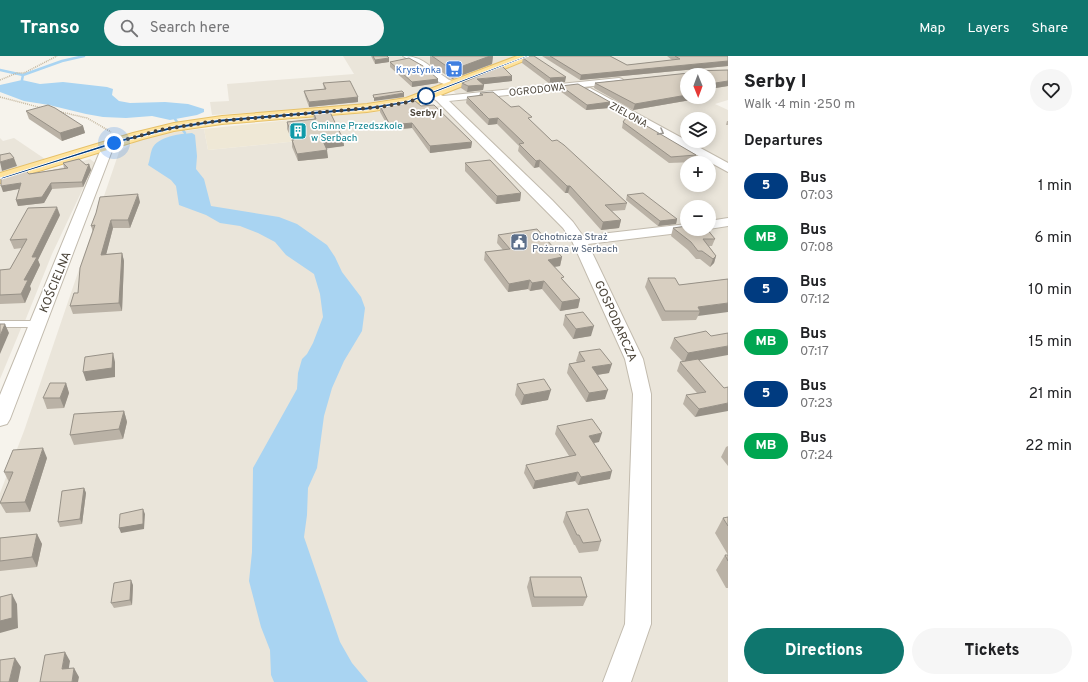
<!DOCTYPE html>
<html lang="en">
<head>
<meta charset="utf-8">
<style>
  body { margin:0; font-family:Overpass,sans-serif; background:#f6f6f6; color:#202124; height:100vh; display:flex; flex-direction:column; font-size:15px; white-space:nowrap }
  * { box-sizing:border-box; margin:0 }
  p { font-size:13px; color:#757577 }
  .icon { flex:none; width:22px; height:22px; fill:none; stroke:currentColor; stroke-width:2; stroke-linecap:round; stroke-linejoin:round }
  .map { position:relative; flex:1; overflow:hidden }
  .details { display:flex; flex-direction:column; background:#fff; width:360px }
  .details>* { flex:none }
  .badge { padding:0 8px; border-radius:13px; font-size:14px; line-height:26px }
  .needle { width:26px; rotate:179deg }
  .tools { position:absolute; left:680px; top:12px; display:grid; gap:8px }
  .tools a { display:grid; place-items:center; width:36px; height:36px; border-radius:50%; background:#fff; box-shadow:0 2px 10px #0003; font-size:20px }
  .you { position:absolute; width:20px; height:20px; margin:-10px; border:3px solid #fff; border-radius:50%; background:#1a73e8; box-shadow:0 0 0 6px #1a73e833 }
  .map>.badge { position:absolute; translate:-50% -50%; box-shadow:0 0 0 2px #fff }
  h2 { padding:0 16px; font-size:15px; line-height:36px }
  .round { display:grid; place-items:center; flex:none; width:42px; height:42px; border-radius:21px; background:#f6f6f6 }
  .headline { display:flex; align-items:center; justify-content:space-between; height:68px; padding:0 16px }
  h1 { font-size:19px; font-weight:800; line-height:30px }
  .cta { display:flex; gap:8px; margin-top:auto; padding:8px 16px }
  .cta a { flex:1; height:46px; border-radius:24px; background:#0f766e; color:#fff; font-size:16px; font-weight:800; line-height:46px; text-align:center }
  .cta a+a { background:#f6f6f6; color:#202124 }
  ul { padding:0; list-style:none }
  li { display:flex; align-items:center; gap:12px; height:52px; padding:0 16px }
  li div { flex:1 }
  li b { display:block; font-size:15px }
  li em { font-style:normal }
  li .badge { min-width:44px; font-weight:700; text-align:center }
  header { display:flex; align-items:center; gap:24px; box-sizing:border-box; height:56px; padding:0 20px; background:#0f766e; color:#fff }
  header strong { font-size:19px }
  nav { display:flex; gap:22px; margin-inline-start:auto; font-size:14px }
  .search { width:280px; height:36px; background:#f6f6f6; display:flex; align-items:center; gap:10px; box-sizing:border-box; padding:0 14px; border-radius:22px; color:#757577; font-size:15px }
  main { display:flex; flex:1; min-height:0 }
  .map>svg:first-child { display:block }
</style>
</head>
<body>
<header>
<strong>Transo</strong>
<div class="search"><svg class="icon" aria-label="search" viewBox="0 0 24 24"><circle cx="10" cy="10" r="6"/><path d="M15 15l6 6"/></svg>Search here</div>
<nav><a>Map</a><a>Layers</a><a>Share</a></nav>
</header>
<main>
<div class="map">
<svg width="728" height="626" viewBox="0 0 728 626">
  <rect width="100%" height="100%" fill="#f6f3ec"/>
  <path fill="#eae5da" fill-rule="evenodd" d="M343,0H401L423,11L442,28L406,43L326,52L212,59L210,46L229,45L227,28L354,18Z
    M411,0H728V44L715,48L728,54V626H0V437L24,375L119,96L134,86L160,78L199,73H204L208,94L318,83L308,62L433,51L458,45L457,39L453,35L460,31L426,6ZM687,19H709V41H687ZM687,63H709V85H687ZM687,107H709V129H687ZM687,151H709V173H687Z
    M0,82L3,85L14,82L45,103L0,117Z
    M90,103L95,107L52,198L25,265H0V129Z
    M0,270H22L0,323Z"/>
  <path fill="#efe8d6" d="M308,62L318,83L208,94L204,73Z"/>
  <path fill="#a9d4f2" d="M22,24L40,28L63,26L107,31L113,33L112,39L119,45L130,47L165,46L188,48L204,53V56L197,59L170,64L152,60L126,62L103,61L86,58L49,49L24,45L0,36V29Z
    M192,77L195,79L197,100L196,113L204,123L211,150L279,161L297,168L327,189L335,201L342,216L361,241L365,252L362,275L344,305L332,332L324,360L317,412L308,432L307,459L304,481L340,586L352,607L368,626H274L271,619L270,594L261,571L249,525L252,496L253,412L297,333L298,317L302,303L307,298L313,287L323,261L320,238L314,218L286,199L275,186L258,177L240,170L220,167L206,159L179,149L176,130L171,124L148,109C150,104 150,98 152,93C158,80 180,78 192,77Z"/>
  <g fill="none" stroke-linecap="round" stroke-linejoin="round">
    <path stroke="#a9d4f2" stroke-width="2.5" d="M0,14L23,19
      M22,24L23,19L62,5L84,0
      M175,63L185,77"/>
    <defs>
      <path id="lane" d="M0,265H38L42,268L38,271H0Z"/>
      <path id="street" d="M403,0C423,0 429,11 445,21C449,25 455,25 459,29L454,32L439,26L424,13Z
        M619,22L622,23L624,25L622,27L449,45L552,144L573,166L583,180L687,168V173H693L687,176L588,188L643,303L651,338V568L631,626H603L625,568L633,338L625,303L572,185L563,172L437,45L427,38L432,35L443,40Z
        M590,32L728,107V116L607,50L586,37L585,35L586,33Z
        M104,87L108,88L113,92L10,363L7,368L0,370V339L101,93L98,90L100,88Z
        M728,162V170L709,173H708L709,165Z"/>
      <path id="primary" d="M517,0H532L531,2L431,43L408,50L367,56L222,68L174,75L143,83L0,127V117L133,77L174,67L222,60L367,48L406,42Z"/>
    </defs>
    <use href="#lane" stroke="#c2bbae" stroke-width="2"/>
    <use href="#street" stroke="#c2bbae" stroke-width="2"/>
    <use href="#primary" stroke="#e6c16a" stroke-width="2"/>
    <path stroke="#c4b79f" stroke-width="1.5" stroke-dasharray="1 1" stroke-linecap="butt" d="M0,24L17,17H24L57,0
      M0,41L42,52
      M61,56L87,62L111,76"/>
    <use href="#lane" fill="#fff" fill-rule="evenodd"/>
    <use href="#street" fill="#fff" fill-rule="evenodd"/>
    <use href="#primary" fill="#ffe39c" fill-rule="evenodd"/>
  </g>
  <path fill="#bab2a6" d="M371,0H387L389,2V6L375,8Z
    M430,0H493L492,8L452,23L430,8Z
    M542,0H610L627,9L672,4L667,0H728V10L580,24Z
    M523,2L565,26L550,28L522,7Z
    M390,6L438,23V27L412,31L390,11Z
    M728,14V30L710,33L714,35L712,40L709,41V19H687V41H708L633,54L594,32L595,27L689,17L690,15Z
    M512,25L483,28L484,29L483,34L467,36L461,32L462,27Z
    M323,27L358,46L309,51L305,40L304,35L324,33Z
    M561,30L610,46L609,52L586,54L560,35Z
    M480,37L511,51L531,65L552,85L627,147L625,154L612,155L621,164L619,172L601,174L568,137H565L539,111L534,112L518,95L519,90L497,68L488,69L466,47L467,41L479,40Z
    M380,50H421L472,86L471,92L430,97L412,72L390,74L380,56Z
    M26,55L83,70L85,77L62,85L29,63Z
    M313,55L343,83L344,90L326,92L328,102L298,105L292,91V84L287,73V66L314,64Z
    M727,65H728V69H726Z
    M623,66L696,99L694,106L669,107L622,72Z
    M63,107L86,109L89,108L91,114L83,131L52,133L44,147L18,150L16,144L19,133L3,136L29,118L64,112Z
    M465,107L521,137L520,145L496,148L465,115Z
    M627,139L677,163L676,168L658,170L626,144Z
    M140,146L130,172H113L106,198L122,197L124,205L122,255L73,258L70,250L78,237L93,176L91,170Z
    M60,159L38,204L40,209L30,230L31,233L25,247L0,248V214L10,213L22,192L14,193L10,184Z
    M673,172L715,183L712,190H709L716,200L714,207L710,211L700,203H696L688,194L671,180Z
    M498,179L562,201L560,210L554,211L563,224L580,243L578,252L560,255L542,233L530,235L528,233L508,236L484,204L485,196L503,194L497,187Z
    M648,222L679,229L728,223L698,260L696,264L662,265L645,231Z
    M565,259L591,280L573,283L563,269Z
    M711,280L699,305L724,332L695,361L683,348L686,339L697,337L677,315L680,306H683L670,292L674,282Z
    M579,296L609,317L597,319L605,343L586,346L567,317L569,308L577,306L576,305Z
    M66,327L69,337L64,352L47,353L43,342Z
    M517,328L548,344L521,349L515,339Z
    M124,355L127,366L123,383L74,389L70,379Z
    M557,370L599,386L594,387L610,423L578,429L575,425L533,433L524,417L526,409L569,400L555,378Z
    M728,390V410L721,401L726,391Z
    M47,402L30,456L6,457L0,447L9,426L4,416Z
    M84,432L86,437L82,468L60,471L58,466Z
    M566,456L601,485L598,495L579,497L575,489H574L563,466Z
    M728,461V532H726L716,514L725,499H728L715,477L723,462Z
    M37,478L42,488L37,511L0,515V482Z
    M530,521L587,541L583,550L532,551L527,531Z
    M133,529L132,549L114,552L111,547Z"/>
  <path fill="#979187" d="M490,0H493L492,8L452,23V14Z
    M389,2V6L375,8V4Z
    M728,5V10L580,24L581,19Z
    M512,20V25L477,29V23Z
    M566,21L565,26L550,28V22Z
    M438,23V27L412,31V26Z
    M728,25V30L709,33V28Z
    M484,29L483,34L467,36L468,30Z
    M714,35L712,40L709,41V36Z
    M404,37V41L374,45V42Z
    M687,39V41H708L633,54L635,48Z
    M358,41V46L309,51V46Z
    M610,46L609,52L586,54L587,49Z
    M498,62L497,68L488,69L489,63Z
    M412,67V72L390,74V69Z
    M83,70L85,77L62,85L60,77Z
    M343,83L344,90L323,93V85Z
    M472,86L471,92L430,97V90Z
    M327,94L328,102L298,105L297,98Z
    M14,102L17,110L2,115L0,106Z
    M540,104L539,111L534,112L536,105Z
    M89,108L91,114L83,131L82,126Z
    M21,127L23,132L3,136L1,130Z
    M51,127L52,133L44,147L18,150L16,144Z
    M567,130H570L568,137H565Z
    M521,137L520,145L496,148L497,140Z
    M138,138L140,146L130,172L128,164Z
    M57,151L60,159L38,204L40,209L30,230L31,233L25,247L21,238L24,224L32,201Z
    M677,163L676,168L658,170L660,165Z
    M111,164L113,172L104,207L101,199Z
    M621,164L619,172L601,174L603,166Z
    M122,197L124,205L122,255L119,247Z
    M716,200L714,207L710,211L713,203Z
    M562,201L560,210L546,212L548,204Z
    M530,224L528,233L508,236L509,228Z
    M544,225L542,233L530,235L532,227Z
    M580,243L578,252L560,255L562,246Z
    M728,247V256L698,260L700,255L698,251Z
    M5,268L9,277L0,298V280Z
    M594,270L591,280L573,283L576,273Z
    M728,290V299L684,307L688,297Z
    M113,297L115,306V321L86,325L83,316Z
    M612,308L609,317L590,320L592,311Z
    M66,327L69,337L64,352L60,342Z
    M551,334L548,344L521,349L524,339Z
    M608,334L605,343L586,346L589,337Z
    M728,347V355L695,361L699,353Z
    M124,355L127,366L123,383L119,373Z
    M602,377L599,386L587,388L589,380Z
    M43,392L47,402L30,456L25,446Z
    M612,415L610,423L578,429L581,421Z
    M578,416L575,425L533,433L535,425Z
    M84,432L86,437L82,468L80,463Z
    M143,453L145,458L144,473L121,477L119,472Z
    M37,478L42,488L37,511L32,501Z
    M131,524L133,529L132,549L130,544Z
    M12,538L17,548L18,572L0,577V565Z
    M65,596L70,605L67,623L62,613Z
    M15,602L21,611L18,626H9Z
    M74,612L79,621L78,626H72Z"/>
  <path fill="#d8cfc1" stroke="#979187" d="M373,0H387L389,2L375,4Z
    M432,0H490L452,14Z
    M529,0H534L566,21L550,22L523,2Z
    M550,0H610L627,9L680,3L675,0H728V5L581,19Z
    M409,2L423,10L438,23L412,26L390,6Z
    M502,10L512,20L477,23L484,29L468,30L462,27Z
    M728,14V25L709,28V19H687V39L635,48L595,27L689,17L690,15Z
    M350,25L358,41L309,46L304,35L326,33L323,27Z
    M578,28L610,46L587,49L561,30Z
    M709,33L714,35L709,36Z
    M402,35L404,37L374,42L373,39Z
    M493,36L511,51L519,50L532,61L528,62L552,85L557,84L564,89L627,147L605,149L621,164L603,166L570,130H567L540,104L536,105L519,88L524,87L498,62L489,63L467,41L483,39L480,37Z
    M414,44L421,50L434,49L472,86L430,90L412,67L390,69L380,50Z
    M48,49L55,52L83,70L60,77L26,55Z
    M329,54L343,83L323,85L327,94L297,98L292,84H294L287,66L316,63L313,55Z
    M628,59L696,99L671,101L623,66Z
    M10,97L14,102L0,106V99Z
    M79,103L86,109L89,108L82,126L51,127L42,141L16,144L21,127L1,130V122L26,115L29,118L68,112L63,107Z
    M490,104L521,137L497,140L465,107Z
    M643,137L677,163L660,165L627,139Z
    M138,138L128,164H111L101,199L122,197L119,247L70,250L74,237H78L80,212L95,169L91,170L96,157L100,141Z
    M57,151L32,201H37L24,224H28L21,238L0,239V214L10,213L27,183L10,184L28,152Z
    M687,170V173H707L715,183H703L716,200L713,203L702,195H698L691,186L673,172Z
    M537,173L562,201L548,204L564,221L561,222L580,243L562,246L544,225L532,227L530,224L509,228L485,196L510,193L498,179Z
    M648,222H675L679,229L728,223V247L698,251L700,255H665Z
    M583,256L594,270L576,273L565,259Z
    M0,268H5L0,280Z
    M706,275L711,280L728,277V290L688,297L674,282Z
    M600,293L612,308L592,311L608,334L589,337L569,308L585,305L579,296Z
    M113,297L112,312L83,316L85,301Z
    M698,303L724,332L728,331V347L699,353L686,339L706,336L680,306Z
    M544,323L551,334L524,339L517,328Z
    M50,327H66L60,342H43Z
    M124,355L119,373L70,379L74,358Z
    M592,363L602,377L589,380L612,415L581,421L578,416L535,425L526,409L576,399L557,370Z
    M43,392L25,446L0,447L13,416H4L13,394Z
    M84,432L80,463L58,466L62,435Z
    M143,453V468L119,472L120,458Z
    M588,453L601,485L583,487L579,479H577L566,456Z
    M728,461V470L723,462Z
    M37,478L32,501L0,505V482Z
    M725,499H728V505Z
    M530,521H581L587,541H534Z
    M131,524L130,544L111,547L114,527Z
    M12,538V562L0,565V541Z
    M65,596L62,613L74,612L72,626H40L45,599Z
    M15,602L9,626H0V604Z"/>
  <defs><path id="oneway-chevron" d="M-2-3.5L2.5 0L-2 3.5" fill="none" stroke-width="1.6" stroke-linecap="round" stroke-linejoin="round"/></defs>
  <use stroke="#9c9892" href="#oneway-chevron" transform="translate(661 76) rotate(29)"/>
  <path fill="#003b80" stroke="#fff" d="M526,0H529L408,47L367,54L222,66L174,73L125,85L2,123L0,122L122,83L174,70L222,63L367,51L407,45Z"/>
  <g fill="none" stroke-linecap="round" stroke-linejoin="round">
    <path stroke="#4b4439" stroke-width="4" stroke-dasharray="0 7.2" d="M114,87L160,74L209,66L380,51L408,46L426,40"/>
  </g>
  <defs>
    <symbol id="supermarket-square" viewBox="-11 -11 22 22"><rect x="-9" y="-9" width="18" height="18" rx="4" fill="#3f7fe0" stroke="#fff"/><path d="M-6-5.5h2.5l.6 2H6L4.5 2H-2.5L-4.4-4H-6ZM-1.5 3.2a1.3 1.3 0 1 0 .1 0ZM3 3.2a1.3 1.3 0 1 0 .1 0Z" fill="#fff"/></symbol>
    <symbol id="building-square" viewBox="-11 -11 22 22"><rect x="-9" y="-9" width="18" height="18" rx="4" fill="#0f9aa8" stroke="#fff"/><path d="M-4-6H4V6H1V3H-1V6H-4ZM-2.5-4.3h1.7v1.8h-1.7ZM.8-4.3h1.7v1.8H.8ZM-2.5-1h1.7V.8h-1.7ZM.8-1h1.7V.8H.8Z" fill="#fff"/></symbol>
    <symbol id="civic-square" viewBox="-11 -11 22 22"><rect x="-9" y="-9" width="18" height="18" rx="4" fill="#5c6f8a" stroke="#fff"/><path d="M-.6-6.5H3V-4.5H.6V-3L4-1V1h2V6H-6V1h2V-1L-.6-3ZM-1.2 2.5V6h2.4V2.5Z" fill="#fff"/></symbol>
  </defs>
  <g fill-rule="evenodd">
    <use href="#supermarket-square" x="444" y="3" width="20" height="20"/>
    <use href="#building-square" x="288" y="65" width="20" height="20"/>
    <use href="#civic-square" x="509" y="176" width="20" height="20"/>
  </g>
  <circle fill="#fff" stroke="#003b80" stroke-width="2" cx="426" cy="40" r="8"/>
  <g text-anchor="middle" stroke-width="3.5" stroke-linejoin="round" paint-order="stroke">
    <g font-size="10" fill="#366cbe" stroke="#fff" text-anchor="end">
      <text x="441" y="17">Krystynka</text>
    </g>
    <g font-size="10" fill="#4b4439" stroke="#fff">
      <text transform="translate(537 33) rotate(-6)" y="4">OGRODOWA</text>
      <text transform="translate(629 58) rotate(29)" y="4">ZIELONA</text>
    </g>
    <g font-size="10" font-weight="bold" fill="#4b4439" stroke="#fff">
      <text x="426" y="60">Serby I</text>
    </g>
    <g font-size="10" fill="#0d838f" stroke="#fff" text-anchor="start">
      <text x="311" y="73">Gminne Przedszkole<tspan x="311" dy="12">w Serbach</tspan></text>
    </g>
    <g font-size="10" fill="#4e5e75" stroke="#fff" text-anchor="start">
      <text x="532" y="184">Ochotnicza Straż<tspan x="532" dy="12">Pożarna w Serbach</tspan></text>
    </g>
    <g font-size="12" fill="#4b4439" stroke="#fff">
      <text transform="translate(55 226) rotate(-68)" y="4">KOŚCIELNA</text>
      <text transform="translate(616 265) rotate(66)" y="4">GOSPODARCZA</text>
    </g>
  </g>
</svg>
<div class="tools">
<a><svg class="needle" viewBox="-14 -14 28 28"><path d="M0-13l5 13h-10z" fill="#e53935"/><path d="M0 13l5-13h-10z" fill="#757577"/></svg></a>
<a><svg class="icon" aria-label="layers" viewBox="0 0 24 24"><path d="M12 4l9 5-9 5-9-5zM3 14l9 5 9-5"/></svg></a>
<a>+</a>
<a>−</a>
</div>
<div class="you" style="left:114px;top:87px"></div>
</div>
<section class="details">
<div class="headline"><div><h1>Serby I</h1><p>Walk · 4 min · 250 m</p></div><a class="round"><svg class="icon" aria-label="heart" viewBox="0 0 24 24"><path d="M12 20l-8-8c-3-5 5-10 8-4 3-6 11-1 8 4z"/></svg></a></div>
<h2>Departures</h2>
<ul>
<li><span class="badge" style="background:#003b80;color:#fff">5</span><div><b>Bus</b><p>07:03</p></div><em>1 min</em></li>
<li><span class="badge" style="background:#00a651;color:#fff">MB</span><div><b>Bus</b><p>07:08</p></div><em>6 min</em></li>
<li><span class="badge" style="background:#003b80;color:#fff">5</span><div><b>Bus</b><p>07:12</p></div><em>10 min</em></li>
<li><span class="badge" style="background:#00a651;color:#fff">MB</span><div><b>Bus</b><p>07:17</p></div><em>15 min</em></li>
<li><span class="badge" style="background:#003b80;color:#fff">5</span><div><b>Bus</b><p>07:23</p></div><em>21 min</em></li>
<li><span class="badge" style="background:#00a651;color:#fff">MB</span><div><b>Bus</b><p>07:24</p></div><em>22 min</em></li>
</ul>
<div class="cta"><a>Directions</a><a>Tickets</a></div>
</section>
</main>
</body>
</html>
